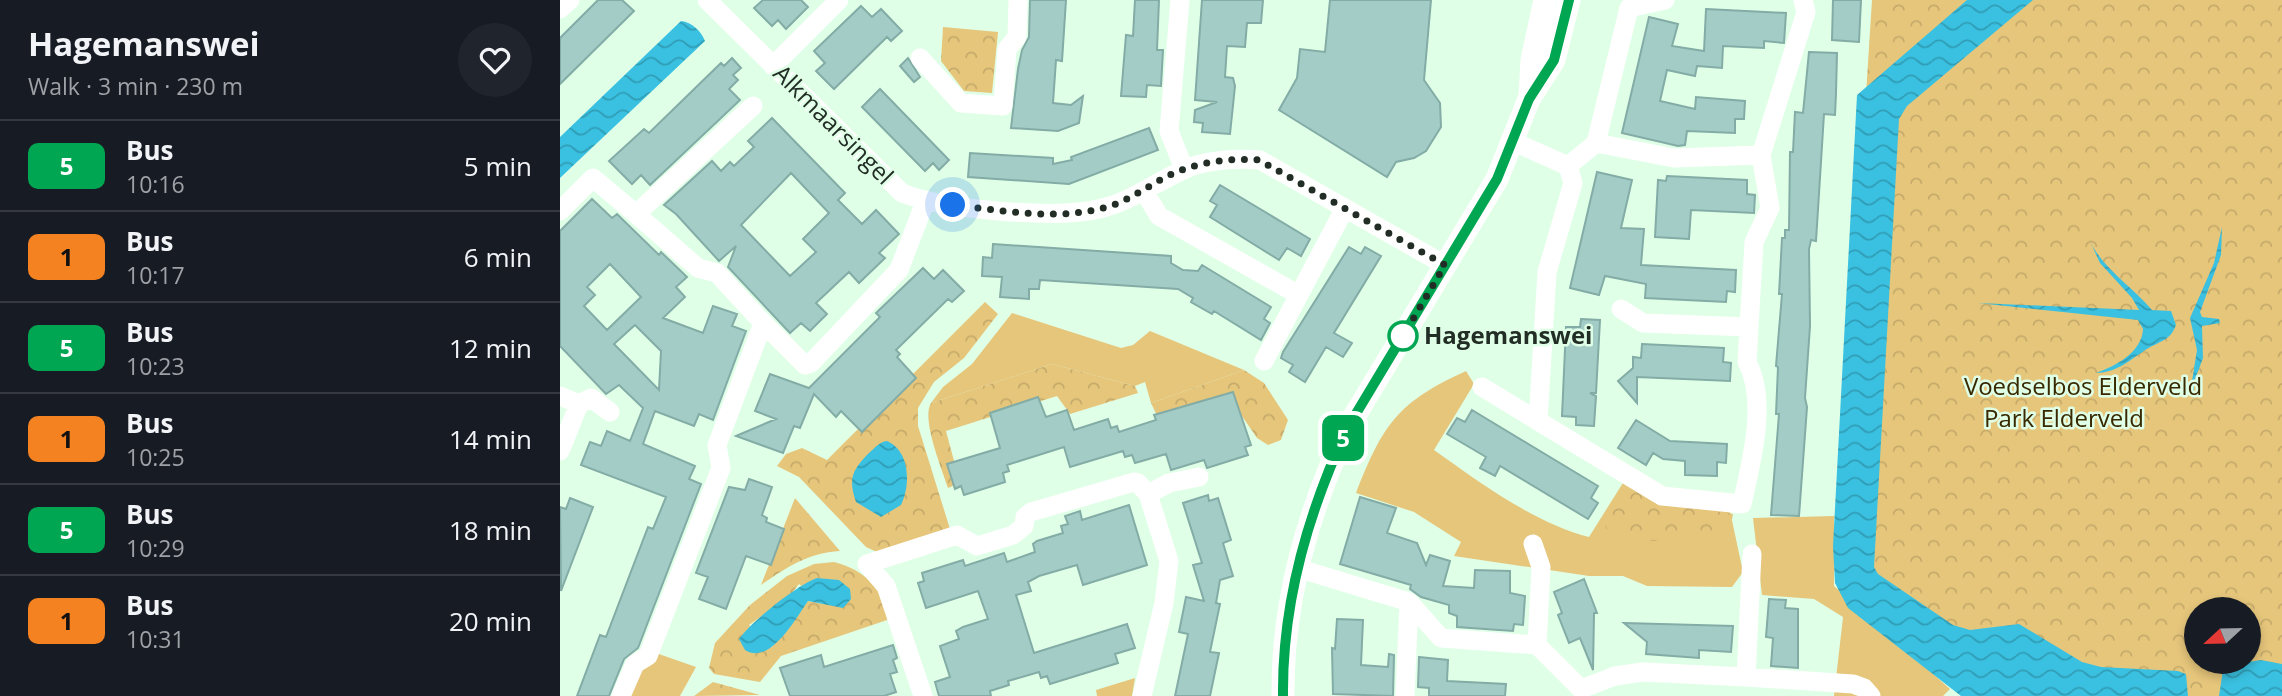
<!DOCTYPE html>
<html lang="en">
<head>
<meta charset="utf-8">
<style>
  body { margin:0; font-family:"Open Sans",sans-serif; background:#20242c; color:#f1f3f6; height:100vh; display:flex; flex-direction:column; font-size:26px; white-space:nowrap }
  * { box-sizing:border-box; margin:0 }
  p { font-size:23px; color:#9ea1a6 }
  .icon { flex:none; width:38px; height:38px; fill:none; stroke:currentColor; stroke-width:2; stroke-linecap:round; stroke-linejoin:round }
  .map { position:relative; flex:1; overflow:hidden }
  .sheet { display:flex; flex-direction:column; background:#171b24; width:560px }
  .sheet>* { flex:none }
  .badge { padding:0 14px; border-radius:10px; font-size:24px; line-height:46px }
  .needle { width:46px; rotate:248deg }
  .tools { position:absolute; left:1624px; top:597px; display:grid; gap:14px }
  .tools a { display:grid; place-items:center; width:77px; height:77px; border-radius:50%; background:#171b24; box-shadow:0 4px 10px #0003; font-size:35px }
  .you { position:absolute; width:35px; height:35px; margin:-18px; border:5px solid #fff; border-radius:50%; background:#1a73e8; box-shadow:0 0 0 10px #1a73e833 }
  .map>.badge { position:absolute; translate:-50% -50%; box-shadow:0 0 0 4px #fff }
  .round { display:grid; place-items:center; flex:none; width:74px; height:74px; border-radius:37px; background:#20242c }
  .overview { display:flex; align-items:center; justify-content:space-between; height:119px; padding:0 28px }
  h1 { font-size:33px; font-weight:700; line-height:52px }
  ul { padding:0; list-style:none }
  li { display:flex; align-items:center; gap:21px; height:91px; padding:0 28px; border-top:2px solid #363941 }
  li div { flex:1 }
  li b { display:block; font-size:26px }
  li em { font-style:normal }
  li .badge { min-width:77px; font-weight:700; text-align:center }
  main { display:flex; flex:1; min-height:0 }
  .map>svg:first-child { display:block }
</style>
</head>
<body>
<main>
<section class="sheet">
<div class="overview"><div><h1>Hagemanswei</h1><p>Walk · 3 min · 230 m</p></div><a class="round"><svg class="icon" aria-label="heart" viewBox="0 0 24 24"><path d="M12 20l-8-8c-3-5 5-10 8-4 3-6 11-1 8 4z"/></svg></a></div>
<ul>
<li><span class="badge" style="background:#00a651;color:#fff">5</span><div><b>Bus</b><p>10:16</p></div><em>5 min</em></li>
<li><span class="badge" style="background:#f58220;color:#111">1</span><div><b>Bus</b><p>10:17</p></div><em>6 min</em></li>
<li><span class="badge" style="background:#00a651;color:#fff">5</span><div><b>Bus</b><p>10:23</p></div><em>12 min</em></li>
<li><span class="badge" style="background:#f58220;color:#111">1</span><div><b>Bus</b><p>10:25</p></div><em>14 min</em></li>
<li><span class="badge" style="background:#00a651;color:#fff">5</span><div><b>Bus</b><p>10:29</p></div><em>18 min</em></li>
<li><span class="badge" style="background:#f58220;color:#111">1</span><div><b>Bus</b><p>10:31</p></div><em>20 min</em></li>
</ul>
</section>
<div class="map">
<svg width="1722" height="696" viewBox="0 0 1722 696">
  <defs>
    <pattern id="forest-crowns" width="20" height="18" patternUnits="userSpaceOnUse" patternTransform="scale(1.75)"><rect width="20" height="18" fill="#e6c67b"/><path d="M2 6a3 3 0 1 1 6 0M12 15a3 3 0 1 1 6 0" fill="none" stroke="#c5aa6a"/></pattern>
    <pattern id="water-waves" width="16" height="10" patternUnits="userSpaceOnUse" patternTransform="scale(1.75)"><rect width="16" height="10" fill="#3ac1e1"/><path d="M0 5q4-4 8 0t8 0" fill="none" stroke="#309db6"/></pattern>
  </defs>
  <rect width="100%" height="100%" fill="#e0ffe7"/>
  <path fill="#e6c67b" d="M452,313L561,348L573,345L590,331L684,370L591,403L585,382L575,386L492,364L371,403L383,387L412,364Z
    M906,371L914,384L874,450C922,484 973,522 1029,537L1066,478L1170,511L1183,572L1172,587L1087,586L1063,576H1029L894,556L901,542L854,512L796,493C823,424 838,402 906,371Z
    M1274,516V586L1390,689L1383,696H1274L1283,617L1254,599L1202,595L1193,518Z
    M96,653L136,667L120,696H66L70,686Z
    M575,678L572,696H537L536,690Z"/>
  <path fill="url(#forest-crowns)" fill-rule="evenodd" d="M1312,0H1722V696H1407L1275,583ZM1636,609H1689V662H1636Z
    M383,27L438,32L432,93L404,91L381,61Z
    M425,302L438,314L404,358L374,382L358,408V426L390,529L317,552L306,547L239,477L217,466L226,454L242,448L267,460Z
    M492,364L575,386L578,393L510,414L497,396L386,431L400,483L388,488C382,469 361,419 371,403Z
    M684,370L704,383L728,420L721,440L708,445L697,438L671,400L599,420L591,403Z
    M1070,483L1138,509L1173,514L1170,530C1148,535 1052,555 1045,525Z
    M235,498L280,551C248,553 227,567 201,585Z
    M274,562C308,571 318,588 333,618L221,656L200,682L154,674L149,668L155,643L190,605L227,576L254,564ZM239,584L264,604L248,601L212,647L189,625L229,597Z
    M153,682L200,695L134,696Z"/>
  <path fill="url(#water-waves)" d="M1407,0H1473L1347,106L1339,119L1314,567L1318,574L1393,625L1410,630L1459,624L1522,662L1541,667L1618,671L1626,674L1628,696H1401L1288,608L1275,583L1273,546L1297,95Z
    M121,21C132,22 141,31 145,41L0,178V137Z
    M1662,227L1661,255L1640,312L1642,317L1659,319L1660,323L1642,326L1643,358L1634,382V400L1632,381L1637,350L1630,318L1654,263Z
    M1528,237C1541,268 1571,285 1592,310L1611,311L1616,325C1610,341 1600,341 1587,349C1569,360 1559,372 1536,373C1556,366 1582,352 1583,329L1578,320L1418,303L1579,310L1572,298L1540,263Z
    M327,441C350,451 351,484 341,505L321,517L296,502C288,479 292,470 309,453C315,448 319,442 327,441Z
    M257,578L279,580L290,589L291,599L283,608L248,601C236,618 210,666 185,650L179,639C192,621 237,585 257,578Z
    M1701,660L1722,664V696H1659L1663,670L1669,665Z"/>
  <path fill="#a2ccc5" stroke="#83aca6" stroke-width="2" fill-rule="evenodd" d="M38,0H62L74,11L0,84V38Z
    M203,0H241L248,7L226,29L218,20L212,26L194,8Z
    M470,0H506L502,61L496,60L493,103L511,105L523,96L519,123L498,131L451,128L458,69L462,50L469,37Z
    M575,0H599L597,50H603L601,86L587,85L586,97L561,96L566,35L573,36Z
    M642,0H703L701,23H687L685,47L667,46L665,77L673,78L675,86L670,134L642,132L643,123L634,122L635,110L657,102L635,100Z
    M770,0H871L864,80L880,103L881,127L866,151L854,158L836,162L827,177L719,110L737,78L740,49L765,52Z
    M1273,0H1301L1299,42L1272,40Z
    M301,6L312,17L321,9L342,31L331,41L327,37L274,89L256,71L265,63L254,51Z
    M1146,9L1226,13L1224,43L1204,41V48L1163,46L1162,68L1137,66L1135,76L1107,70L1100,101L1135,109L1136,97L1185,101L1184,119H1175V133L1127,131L1125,145L1118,146L1062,133L1089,17L1118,24L1112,46L1144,51Z
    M1249,52L1277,53L1276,93L1275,115L1264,114L1256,241L1251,240L1249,249L1250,326L1245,398L1247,407L1239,516L1211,515L1219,414H1216L1218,367L1216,366L1222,294H1219L1222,238H1225V230H1229L1230,152H1233L1235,112L1243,113Z
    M172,58L181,68L173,75L178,80L169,89L180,100L90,185L81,175L72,184L49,161L84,129L89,133L161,63L164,66Z
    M348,58L360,77L354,82L340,66Z
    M320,89L389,160L379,170L373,163L365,171L302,107Z
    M212,118L285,193L278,200L302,224L316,210L339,234L319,253L325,258L299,283L289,272L256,303L267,314L250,331L241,323L230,333L168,267L176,246L159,261L116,214L104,205L152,161L161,171L170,162L174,166L194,147L188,141ZM231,173L269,213L243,239L256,252L230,276L181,225Z
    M589,128L598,150L509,184L408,177L410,153L493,158V164L512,160L511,157Z
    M1037,172L1072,180L1061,228L1084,229L1081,265L1176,270L1175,292L1167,291L1166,302L1085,298L1086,284L1045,276L1039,295L1010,288Z
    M1107,176L1187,180V194L1195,195L1194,213L1131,210L1129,239L1095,237L1098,180L1106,181Z
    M660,185L750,239L741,256L727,248L719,260L650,217L657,205L650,201Z
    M32,199L52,218L57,214L99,255L101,252L127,277L116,287L125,297L103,318L143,333L153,306L177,314L172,326L186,331L153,420L139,414L134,426L95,411L83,444L135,466L129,479L141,484L78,648L64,659L49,696H17L40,635L46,637L88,527L93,529L106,497L21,465L30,442L41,446L47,431L70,441L83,408L59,385L46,394L0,346V231ZM50,264L81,297L47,330L24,306L35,295L27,287ZM75,325L101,351L99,390L54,344Z
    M433,244L611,256V263L623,270L638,271L642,265L711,307L704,319L710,323L701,340L654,311L652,314L631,302L633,298L618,289L480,280L479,289H469V299L440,297L442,277L422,276L423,257L432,258Z
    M789,247L801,254L805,247L821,256L774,333L792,343L783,357L766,347L745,382L729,372L733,365L721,358L723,352Z
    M363,268L374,279L383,270L404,291L392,302L388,299L336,350L340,354L337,357L356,378L302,432L281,411L276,417L254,394L240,428L234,426L223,453L176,436L216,419L195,411L210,374L249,388L320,317L316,313Z
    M1021,319L1040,320L1036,393H1030L1036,396L1034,426L1016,425V417L1002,416L1006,327H1020Z
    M1082,344L1164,348L1163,362L1171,363L1170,381L1077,377V403L1058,381L1073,368V357L1081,358Z
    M673,392L691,445L685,447L688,455L647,468L644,460L611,470L606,454L575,463L572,455L565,457L563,451L510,467L504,447L447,465L449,471L443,473L445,482L404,495L401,486L395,489L387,464L440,448L430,413L478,397L486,417L507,410L514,430L548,419L551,428L557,426L559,432L596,420L594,415Z
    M912,410L1038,486L1031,498L1038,503L1028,519L940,466L935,476L920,468L926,457L887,434L897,418L905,422Z
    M1076,420L1110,441L1167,444L1166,463L1157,462V476L1125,475V461L1103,459L1093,453L1086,465L1058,448Z
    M189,479L212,487L202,515L207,518L206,522L224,529L211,565L186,556L166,609L139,599L148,577L136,573L169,487L185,490Z
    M648,495L649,501L658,498L671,540L663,543L673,576L660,580L656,603L660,604L650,652L659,653L650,696H615L628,634L619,632L626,597L644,601L633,565L642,563L623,503Z
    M800,497L836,508L827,533L857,543L866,565L870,555L890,561L883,586L914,588L915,570L950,571V593L965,596L963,625L954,624L953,631L897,627V616L889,613V605L861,597L850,589L851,585L780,564Z
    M10,498L33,507L1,591L0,507L6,509Z
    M569,505L587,565L523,585L517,565L479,576L468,582L471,591L456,595L474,653L567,624L575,648L555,654L558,663L490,684L487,676L481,678L479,672L448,681L449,685L430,691L431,696H379L375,682L390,677L380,646L399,639L396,631L403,627L428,619L418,591L366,608L358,583L364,581L362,573L403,560L405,566L444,553L447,562L475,552L473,544L477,541L503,533L501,526L508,524L505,516L520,511L522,520Z
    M1024,579L1037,613H1034L1033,670L1020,638L1009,643L998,615L1002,613L994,592Z
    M1209,599L1226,600L1225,608L1238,609V668L1211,666L1213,638L1206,637Z
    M777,619L803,620L801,665L828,667L829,654L834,655L833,696L773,694L772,648L775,649Z
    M1064,623L1173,626L1171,652L1139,650V658L1086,654L1087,642Z
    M333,645L337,658L333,660L337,672L330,674L336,692L324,696H230L220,668L261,655L264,667Z
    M859,657L888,660L887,681L946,684L945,696H869V688L858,687Z"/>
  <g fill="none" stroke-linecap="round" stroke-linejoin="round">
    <path stroke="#fff" stroke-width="19" d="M147,0L342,193C386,210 498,220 543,208C571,201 595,183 621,171C642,160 676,158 700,160L885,265
      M620,0L609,131L624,169
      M0,9L10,0
      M360,58L401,103L443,106L447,49L457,37L458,0
      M213,66L279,0
      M954,142L1008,166
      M1036,143L1114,158L1201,155
      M1008,166L1013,183L987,272L978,421L1102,496L1182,504C1191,463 1208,401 1187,362L1194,242L1210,208L1201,155L1246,12L1243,0
      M1008,166L1036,143L1069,8L1105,0
      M584,191L599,216L739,295
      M0,211L33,178L76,214L193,106
      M76,214L138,268L157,273L203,323
      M1061,309L1083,323L1189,327
      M704,361L785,208
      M922,387L978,421
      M0,396L19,404L0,451
      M19,404L31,398L50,412
      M588,494L609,483L639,477
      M973,544L981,567L977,645
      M737,568L849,602
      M1186,677L1293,684L1304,688L1311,696
      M61,696L75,664L88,656L161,468L157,445L203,323L245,365L251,363L339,270L365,202
      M363,696L326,586L307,564L397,535L417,546L453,535L464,526L465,517L471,512L574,482L578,483L588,494L609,561L604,603L582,696
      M845,696L849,602L881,638L977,645L1021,689L1055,676L1083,672L1186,677L1192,554"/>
    <path stroke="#fff" stroke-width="23" d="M970,96L972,60L985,0
      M723,696C722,601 748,511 788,427L937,179L969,99L994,60L1009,0"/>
  </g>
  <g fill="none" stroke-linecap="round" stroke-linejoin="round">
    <defs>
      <path id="line" d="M723,696C722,601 748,512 788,427L937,179L969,99L994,60L1009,0"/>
    </defs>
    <use href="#line" stroke="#fff" stroke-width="16"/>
    <use href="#line" stroke="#00a651" stroke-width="10"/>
    <path stroke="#222d25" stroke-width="7" stroke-dasharray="0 12.6" d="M393,205C442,210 494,221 543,208C573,201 596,178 625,169C648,161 675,158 699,160L885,265L837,346L843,336"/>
  </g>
  <circle fill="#fff" stroke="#00a651" stroke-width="3.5" cx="843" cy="336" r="14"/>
  <g text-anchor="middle" stroke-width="5" stroke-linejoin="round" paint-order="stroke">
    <g font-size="24" fill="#222d25" stroke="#e0ffe7">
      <text transform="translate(273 125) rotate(45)" y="8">Alkmaarsingel</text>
    </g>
    <g font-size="24" font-weight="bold" fill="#222d25" stroke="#e0ffe7" text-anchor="start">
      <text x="864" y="344">Hagemanswei</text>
    </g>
    <g font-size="24" fill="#382900" stroke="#e0ffe7">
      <text x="1523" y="395">Voedselbos Elderveld</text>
      <text x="1504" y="427">Park Elderveld</text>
    </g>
  </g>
</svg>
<div class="tools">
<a><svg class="needle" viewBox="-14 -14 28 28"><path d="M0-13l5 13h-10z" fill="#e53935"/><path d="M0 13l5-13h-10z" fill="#9ea1a6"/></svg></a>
</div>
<div class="you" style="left:393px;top:205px"></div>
<b class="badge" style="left:783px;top:438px;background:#00a651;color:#fff">5</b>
</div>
</main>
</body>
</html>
